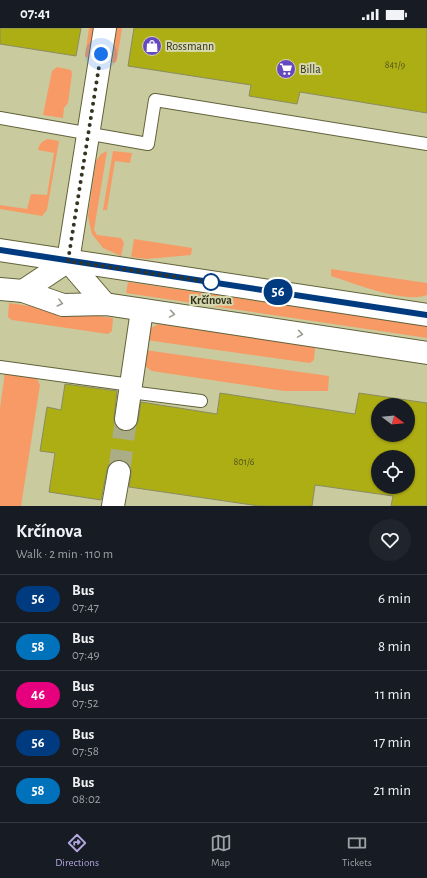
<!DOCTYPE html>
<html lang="en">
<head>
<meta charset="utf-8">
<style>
  body { margin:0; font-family:"Alegreya Sans",sans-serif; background:#20242c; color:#f1f3f6; height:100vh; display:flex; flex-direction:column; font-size:15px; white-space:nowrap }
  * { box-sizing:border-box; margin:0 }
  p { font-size:13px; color:#9ea1a6 }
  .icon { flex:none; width:22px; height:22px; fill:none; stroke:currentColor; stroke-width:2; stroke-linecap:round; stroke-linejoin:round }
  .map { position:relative; height:478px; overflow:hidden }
  .drawer { display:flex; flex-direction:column; background:#171b24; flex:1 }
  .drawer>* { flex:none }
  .badge { padding:0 8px; border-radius:13px; font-size:14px; line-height:26px }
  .needle { width:26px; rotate:106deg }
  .buttons { position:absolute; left:371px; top:370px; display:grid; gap:8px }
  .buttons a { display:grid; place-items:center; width:44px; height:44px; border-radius:50%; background:#171b24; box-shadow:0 1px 3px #0004; font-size:20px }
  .you { position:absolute; width:20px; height:20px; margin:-10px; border:3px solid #fff; border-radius:50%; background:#1a73e8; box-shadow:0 0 0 6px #1a73e833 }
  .map>.badge { position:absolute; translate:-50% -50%; box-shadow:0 0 0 2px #fff }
  .round { display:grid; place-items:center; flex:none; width:42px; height:42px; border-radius:21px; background:#20242c }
  .summary { display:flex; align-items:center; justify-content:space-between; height:68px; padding:0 16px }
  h1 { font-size:19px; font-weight:600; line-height:30px }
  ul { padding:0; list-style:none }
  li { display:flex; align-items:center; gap:12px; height:48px; padding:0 16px; border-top:1px solid #363941 }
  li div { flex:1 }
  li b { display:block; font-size:15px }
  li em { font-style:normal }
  li .badge { min-width:44px; font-weight:700; text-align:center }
  .status { display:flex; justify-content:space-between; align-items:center; height:28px; padding:0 20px; background:#171b24; direction:ltr }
  .status svg { height:11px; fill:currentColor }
  .dock { display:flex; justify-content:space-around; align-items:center; height:56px; border-top:1px solid #363941; background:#171b24; font-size:11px; color:#9ea1a6 }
  .dock a { display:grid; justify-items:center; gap:2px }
  .dock .on { color:#b2a6de }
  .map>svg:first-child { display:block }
</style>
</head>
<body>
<div class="status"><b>07:41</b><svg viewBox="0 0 49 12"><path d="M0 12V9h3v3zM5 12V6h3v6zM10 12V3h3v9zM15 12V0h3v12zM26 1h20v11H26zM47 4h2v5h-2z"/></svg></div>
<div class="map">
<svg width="427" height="478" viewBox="0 0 427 478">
  <rect width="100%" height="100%" fill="#c9cb9f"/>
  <path fill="#f79a65" d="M89,0H95L90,31L85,28Z
    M117,0H122L117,32L115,35L112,34Z
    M57,39L71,42L72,46L68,75L64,80L63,90L43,87L52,43Z
    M48,111L59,113L47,182L42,188L0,181V177L27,181L31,166L47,167L54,125L38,122C39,116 42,113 48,111Z
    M107,123L94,202L97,207L121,210L124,215L121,228L103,220L92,206L90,198L88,188L96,133L101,126Z
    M113,123L132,125L130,135L115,133L107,182H103Z
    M134,211L192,220L191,227L147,231L131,229Z
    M331,241L427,255V267C405,276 353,255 331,248Z
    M128,254L427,298V310L126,265Z
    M9,275L113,290L112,303L108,306L12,292L8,289Z
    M158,296L315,319L314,332L310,335L146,312L151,300Z
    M145,322L329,348L328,363H284L152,343C141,337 143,332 145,322Z
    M5,344L32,347L37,351L40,357L21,478H0V380Z"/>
  <path fill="#adad14" stroke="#8a8c62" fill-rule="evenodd" d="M0,0H81L76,28L0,16Z
    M134,0H427V85L300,64L297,76L249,68L251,57L128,38Z
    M65,356L117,363L114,389V395L118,401L125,403L131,402L136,398L138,393L141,374L217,386L220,365L355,386L359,365L427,375V478H391L393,468L315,457L312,478H259L129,459L131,446V440L127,435L121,432H114L109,436L107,442L101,472L49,464L55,425L40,423L47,379L61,382ZM378,377H408V407H378ZM378,429H408V459H378Z"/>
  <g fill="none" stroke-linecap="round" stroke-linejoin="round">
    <path stroke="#abad86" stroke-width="22" stroke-dasharray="22 11" stroke-linecap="butt" d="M119,444L126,391"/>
    <defs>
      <path id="service" d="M0,90L148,116L155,72L427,116
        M0,339L131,357
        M130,364L201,373"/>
      <path id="minor" d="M68,233L105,0
        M68,233L105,276
        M23,263L68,233
        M126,391L142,282
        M113,478L119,444"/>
      <path id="tertiary" d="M0,222L427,287
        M0,261L23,263L63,277L105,276L427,325"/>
    </defs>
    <use href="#service" stroke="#61623a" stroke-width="14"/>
    <use href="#minor" stroke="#61623a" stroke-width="24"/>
    <use href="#tertiary" stroke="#61623a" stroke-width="24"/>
    <use href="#service" stroke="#fff" stroke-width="12"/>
    <use href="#minor" stroke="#fff" stroke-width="22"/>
    <use href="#tertiary" stroke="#fff" stroke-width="22"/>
  </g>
  <defs><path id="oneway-chevron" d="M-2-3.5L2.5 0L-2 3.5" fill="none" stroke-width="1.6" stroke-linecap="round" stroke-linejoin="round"/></defs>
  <g stroke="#999a90">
    <use href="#oneway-chevron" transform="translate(60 275) rotate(14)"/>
    <use href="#oneway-chevron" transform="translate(172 286) rotate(9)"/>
    <use href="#oneway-chevron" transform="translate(300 306) rotate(9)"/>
  </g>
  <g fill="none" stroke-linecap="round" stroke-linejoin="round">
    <defs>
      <path id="line" d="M0,222L427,287"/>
    </defs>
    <use href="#line" stroke="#fff" stroke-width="9"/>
    <use href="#line" stroke="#003b80" stroke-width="6"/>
    <path stroke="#333422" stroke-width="4" stroke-dasharray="0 7.2" d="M101,26L68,233L211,254"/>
  </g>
  <defs>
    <symbol id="shop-disc" viewBox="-11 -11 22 22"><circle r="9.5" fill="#6648c0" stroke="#d6d8ac"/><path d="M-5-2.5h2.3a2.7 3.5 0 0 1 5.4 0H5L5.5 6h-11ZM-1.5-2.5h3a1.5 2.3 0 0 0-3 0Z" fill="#fff"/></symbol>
    <symbol id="supermarket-disc" viewBox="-11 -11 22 22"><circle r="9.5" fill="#6648c0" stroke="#d6d8ac"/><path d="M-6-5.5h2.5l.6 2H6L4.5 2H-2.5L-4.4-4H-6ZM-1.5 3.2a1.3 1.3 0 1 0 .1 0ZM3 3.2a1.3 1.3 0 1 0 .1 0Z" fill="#fff"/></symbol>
  </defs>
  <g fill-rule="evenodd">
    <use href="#shop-disc" x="141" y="7" width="22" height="22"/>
    <use href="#supermarket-disc" x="275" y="30" width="22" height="22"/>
  </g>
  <circle fill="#fff" stroke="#003b80" stroke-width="2" cx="211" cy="254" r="8"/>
  <g text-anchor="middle" stroke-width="4" stroke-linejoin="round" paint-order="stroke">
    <g font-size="10" fill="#52521e">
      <text x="395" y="40">841/9</text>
      <text x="244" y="437">801/6</text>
    </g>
    <g font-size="12" fill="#333422" stroke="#d6d8ac" text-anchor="start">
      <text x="166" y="22">Rossmann</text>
      <text x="300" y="45">Billa</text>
    </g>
    <g font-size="12" font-weight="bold" fill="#333422" stroke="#d6d8ac">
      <text x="211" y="276">Krčínova</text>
    </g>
  </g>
</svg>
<div class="buttons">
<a><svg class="needle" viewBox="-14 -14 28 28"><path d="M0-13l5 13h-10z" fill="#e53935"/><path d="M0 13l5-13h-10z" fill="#9ea1a6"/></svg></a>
<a><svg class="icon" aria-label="locate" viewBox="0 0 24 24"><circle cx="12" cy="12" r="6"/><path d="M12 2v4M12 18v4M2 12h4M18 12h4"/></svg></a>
</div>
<div class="you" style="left:101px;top:26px"></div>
<b class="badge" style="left:278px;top:264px;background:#003b80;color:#fff">56</b>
</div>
<section class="drawer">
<div class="summary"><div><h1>Krčínova</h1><p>Walk · 2 min · 110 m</p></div><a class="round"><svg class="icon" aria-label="heart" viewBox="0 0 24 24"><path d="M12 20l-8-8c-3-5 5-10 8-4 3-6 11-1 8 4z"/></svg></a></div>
<ul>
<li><span class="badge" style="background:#003b80;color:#fff">56</span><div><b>Bus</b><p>07:47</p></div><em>6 min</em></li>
<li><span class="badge" style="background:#0072bc;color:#fff">58</span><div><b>Bus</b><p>07:49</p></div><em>8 min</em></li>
<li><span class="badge" style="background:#e6007e;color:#fff">46</span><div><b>Bus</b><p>07:52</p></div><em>11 min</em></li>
<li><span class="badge" style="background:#003b80;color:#fff">56</span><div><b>Bus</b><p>07:58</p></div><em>17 min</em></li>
<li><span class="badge" style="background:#0072bc;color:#fff">58</span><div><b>Bus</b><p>08:02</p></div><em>21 min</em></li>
</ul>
</section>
<nav class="dock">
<a class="on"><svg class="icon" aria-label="directions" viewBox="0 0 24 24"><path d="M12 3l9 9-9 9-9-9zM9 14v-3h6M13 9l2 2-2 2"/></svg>Directions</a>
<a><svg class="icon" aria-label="map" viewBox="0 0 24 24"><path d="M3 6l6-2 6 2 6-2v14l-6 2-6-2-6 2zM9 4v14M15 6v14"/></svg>Map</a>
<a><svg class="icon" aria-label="tickets" viewBox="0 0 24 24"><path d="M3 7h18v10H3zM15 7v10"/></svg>Tickets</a>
</nav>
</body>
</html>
